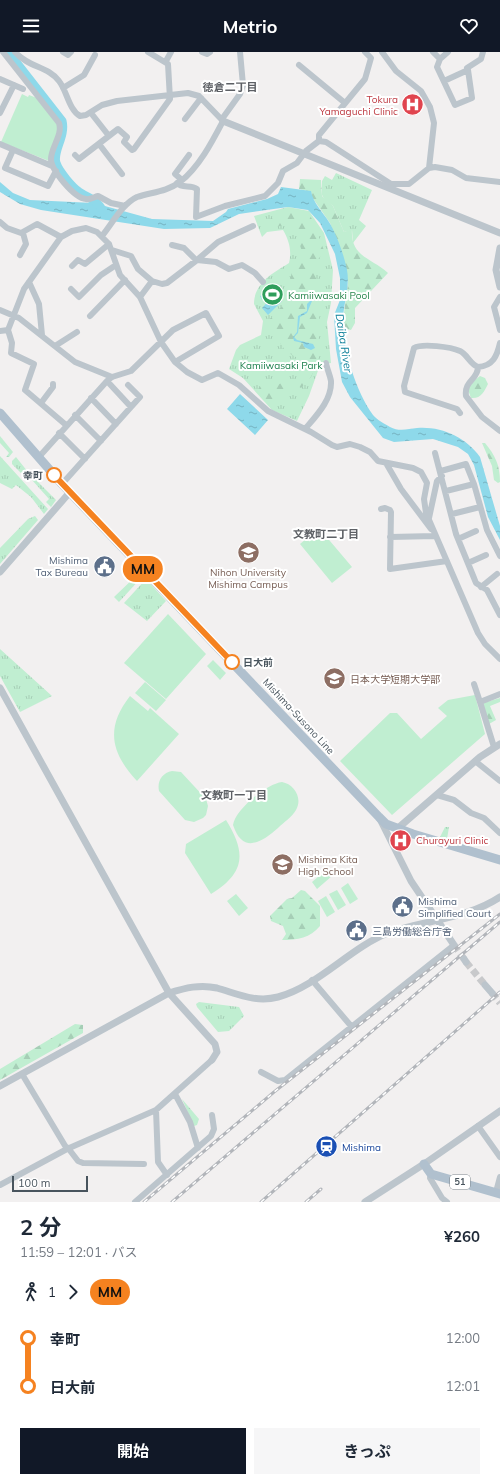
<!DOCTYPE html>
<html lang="ja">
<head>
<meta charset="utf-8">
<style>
  body { margin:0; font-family:Mulish,"Noto Sans JP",sans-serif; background:#f6f6f7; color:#1f2937; height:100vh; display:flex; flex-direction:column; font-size:15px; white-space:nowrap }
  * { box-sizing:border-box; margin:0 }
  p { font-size:13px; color:#747a83 }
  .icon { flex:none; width:22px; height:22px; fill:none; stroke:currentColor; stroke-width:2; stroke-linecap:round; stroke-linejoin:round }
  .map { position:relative; height:1150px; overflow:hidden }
  .drawer { display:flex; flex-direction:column; background:#fff; flex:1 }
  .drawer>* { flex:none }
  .badge { padding:0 8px; border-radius:13px; font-size:14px; line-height:26px }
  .scale { position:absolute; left:12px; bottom:10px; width:76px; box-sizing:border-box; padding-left:4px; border:2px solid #48545d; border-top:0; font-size:11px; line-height:14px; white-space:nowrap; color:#48545d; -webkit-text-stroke:3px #fff; paint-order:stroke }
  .map>.badge { position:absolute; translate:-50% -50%; box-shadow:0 0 0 2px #fff }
  .legs { display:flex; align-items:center; gap:6px; height:44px; padding:0 20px; font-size:13px }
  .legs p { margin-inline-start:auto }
  .head { display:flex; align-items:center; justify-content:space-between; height:68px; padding:0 20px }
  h1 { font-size:22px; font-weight:700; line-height:30px }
  .button { display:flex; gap:8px; margin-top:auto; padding:8px 20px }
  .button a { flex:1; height:46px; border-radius:0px; background:#111827; color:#fff; font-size:16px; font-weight:700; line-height:46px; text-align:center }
  .button a+a { background:#f6f6f7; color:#1f2937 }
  ul { padding:0 20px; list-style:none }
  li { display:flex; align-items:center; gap:14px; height:48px; font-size:15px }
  li i { display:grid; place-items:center; width:6px; height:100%; margin:0 5px; background:currentColor }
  li i::after { content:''; width:10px; height:10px; margin:-5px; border:3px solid; border-radius:50%; background:#fff }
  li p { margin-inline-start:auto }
  li:first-child i { background:linear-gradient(#0000 50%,currentColor 0) }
  li:last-child i { background:linear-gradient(currentColor 50%,#0000 0) }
  header { display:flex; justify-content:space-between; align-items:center; height:52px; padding:0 20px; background:#111827; color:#fff; font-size:18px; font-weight:700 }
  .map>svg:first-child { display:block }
</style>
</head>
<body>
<header><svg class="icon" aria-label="menu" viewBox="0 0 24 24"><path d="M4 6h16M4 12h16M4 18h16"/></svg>Metrio<svg class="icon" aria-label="heart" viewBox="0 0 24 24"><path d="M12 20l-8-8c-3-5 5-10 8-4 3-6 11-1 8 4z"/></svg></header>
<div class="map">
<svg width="500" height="1150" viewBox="0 0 500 1150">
  <defs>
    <pattern id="grass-tufts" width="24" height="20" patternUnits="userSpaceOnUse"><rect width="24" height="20" fill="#c0eed1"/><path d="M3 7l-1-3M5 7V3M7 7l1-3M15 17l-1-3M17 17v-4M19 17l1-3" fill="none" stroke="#a6ceb6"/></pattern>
    <pattern id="forest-firs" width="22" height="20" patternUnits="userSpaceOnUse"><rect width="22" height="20" fill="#c0eed1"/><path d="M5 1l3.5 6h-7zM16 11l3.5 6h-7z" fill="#a6ceb6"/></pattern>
    <pattern id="water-ripples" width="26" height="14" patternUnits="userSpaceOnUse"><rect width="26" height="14" fill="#8ed9ea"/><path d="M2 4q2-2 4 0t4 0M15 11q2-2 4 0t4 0" fill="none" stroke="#76b3c1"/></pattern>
  </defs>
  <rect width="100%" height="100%" fill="#f2f0f0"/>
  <path fill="url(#grass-tufts)" d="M336,121L372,138L359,168L366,174L353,191L352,178L344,180L333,154L325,148L322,143V129L325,124L332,128Z
    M288,155L309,159L324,181L333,218L331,251L327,270L331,311L320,313L309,344L297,369L272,358L243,326L229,317L236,298L240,293L261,283L263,269L254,252C254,231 273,221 289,211C292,199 289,188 283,178L267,180L262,185L254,164Z
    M0,384L13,400L9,405H6L9,401L0,391Z
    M0,404L48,457L44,462L31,445L16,433L12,437L0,431Z
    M16,405L28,420L56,448L51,455L46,450L49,447L24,419L21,421L12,412V409Z
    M35,464L38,468L0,512V496L28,467Z
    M138,522L141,526L119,550L114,545Z
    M146,527L166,549L147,569L124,551Z
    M0,597L52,644L20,660L0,624Z
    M445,775H449L447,787L440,785Z
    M199,950L239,955L244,964L229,979L218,980L197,955L196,952Z"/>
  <path fill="url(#forest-firs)" d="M300,127L321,128L322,144L333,154L344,180L352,177C350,205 372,206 388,221L355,256V271L351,278L346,277L343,268L348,231L341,201L330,171L312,145L311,140L299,137Z
    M288,157L309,160L325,201L313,211V219L320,235L318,310L311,325L301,336L296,333L308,311C294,304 279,299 278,282L265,279L268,269L287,249L292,218L303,203L299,190L302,180L286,172L271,177L270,168L274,162Z
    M480,324L485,326L488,332C484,340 481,347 471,346L468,338L469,333Z
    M284,330L289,333L292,337L286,342L281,339L272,351L267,350L258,338L261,332L274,334Z
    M482,391H485C495,403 500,413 500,430L498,431L494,428L492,414Z
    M500,646V650L490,654L496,668L489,672L483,651Z
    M301,838L305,839L320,854V874C310,886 298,888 282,888L286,882L283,874L271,869L270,864L287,847L292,846Z
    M75,972L83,973V981L0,1028V1017Z
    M182,1047L199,1067L197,1073L194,1074Z"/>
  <path fill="#c0eed1" d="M22,42L28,45L29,43L37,46L57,72V80L49,109L1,90Z
    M319,476L352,515L332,531L300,492Z
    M168,562L206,602L166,647L124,611Z
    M213,608L226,621L220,628L207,614Z
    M145,630L166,648L156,659L135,641Z
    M475,643L485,682L392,763L340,709L390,661H397L421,687L447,664L438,656L448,648Z
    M130,644L148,659L150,656L179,682L137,729C111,701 105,676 130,644Z
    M172,719L181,720L206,747L208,754L206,763L203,766L194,770L185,768L159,739C157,729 162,721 172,719Z
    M282,730C294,732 303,746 296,758C292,765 284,770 278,776C262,790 243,803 233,773C235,758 266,732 282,730Z
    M226,768C246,800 246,821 211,842L185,801L186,792Z
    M326,818L332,824L317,837L312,830Z
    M348,831L358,847L350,852L341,836Z
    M337,838L346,853L338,858L329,842Z
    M236,842L248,856L239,864L227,849Z
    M326,844L335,860L327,865L318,849Z"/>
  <path fill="url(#water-ripples)" d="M0,130L13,141L30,148L94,151L152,167L213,169L226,160L228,157L267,147L278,142L281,135L311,139C313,151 323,160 329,170C337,183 344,203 347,218C350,234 344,250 343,266C342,295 356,340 373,363C377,368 385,372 390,375C399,380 408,377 417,376C441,374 466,385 480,405L500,474V488L488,465L474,413L468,402L458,395L433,387L394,390L383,386L350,345L342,330L336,297L334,263L340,248V226L335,202L320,171L308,158L288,155L239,162L210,176L164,177L41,158L20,152L0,140Z
    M266,237L270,238L271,241L265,247L262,248L260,244L265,242Z
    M275,242L282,249L268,263L262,256Z
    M311,248L312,249L307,261L300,265L298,281L294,285L297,288L313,292L315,296L311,298L304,295L303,291L294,289L293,285L297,280L298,264L307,259V252Z
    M240,342L268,368L255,383L227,357Z"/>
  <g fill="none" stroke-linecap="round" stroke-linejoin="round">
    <path stroke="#8ed9ea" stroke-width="9" d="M8,0L62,69C66,84 52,100 56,111C59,120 72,135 79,140C91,148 95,146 103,159"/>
    <path stroke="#c8c9cb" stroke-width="7" stroke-dasharray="7 3.5" stroke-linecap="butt" d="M454,893L464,907
      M466,910L485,933
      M492,941L500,951"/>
    <path stroke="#bcc5cc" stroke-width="6" d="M3,0L59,71C63,83 51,95 51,107C51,118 74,146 86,147C90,148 94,145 98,144L111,151L125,154
      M15,0C29,16 48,14 59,29C67,39 69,58 80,64L86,63L102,53L117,49L188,41L199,44L223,69C212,90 199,115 180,130C166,140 152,140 137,145C122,152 112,172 102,184
      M63,0L68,3L71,0
      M202,0L207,2L210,0
      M382,0L396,19L421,39L430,55L434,71L429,116
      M433,0L440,7
      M448,0L440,7L437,15L455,53L472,46L468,18
      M166,9L171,0
      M299,13L345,51
      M0,27L23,37
      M444,29L468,18L467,16L481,7L483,0
      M63,36L84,23L95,3
      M0,61L14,33
      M91,61L109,84
      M185,67L201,46
      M222,67L240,42L243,33L240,0
      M319,89V83L365,27L371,6L365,0
      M0,92L52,114
      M99,92L122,122
      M13,98L5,116L48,134L56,119
      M75,103L79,107L118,77L127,85L124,90L132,98L134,97L170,47L168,12L148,0
      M182,128L175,122L189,103
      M177,131C182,137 191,132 197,137L196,165L225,154L265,144L278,131L283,119L297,111L306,99L319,89L326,90L391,132H409L429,116L435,115L452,118L466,126L500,130
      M0,170L7,176L21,181L37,172L61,185
      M172,193L184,196L196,208
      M112,198L131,204L138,217L152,229L162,232L167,231L197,208L216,210L229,217L242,213L255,221L263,230
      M20,203L26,192L23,181
      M197,208L218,190L253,174
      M72,214L78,208L85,212L109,192
      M29,230L39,252L42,283
      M71,237L79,245L101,223L116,213
      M140,245L152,229
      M500,245L494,255L500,278
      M0,258L19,266L75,310L112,325
      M90,264L125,228
      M0,279L8,278
      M55,294L77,280
      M478,315C478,328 464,328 466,344L482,365L500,379
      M128,333L140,345L131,355
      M91,346L116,372
      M41,351L53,335V332
      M460,361L457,357L405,340L404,334L414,296C422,291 451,295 460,299C467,302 470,312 478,315C493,314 497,304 500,291
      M75,363L101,389
      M66,373L25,338L34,312L11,301L12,291L8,278L24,237L61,185L72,179L86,176L97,180L109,192L120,223L140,245L161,290L175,310L187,320L202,328L218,321L239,333L268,359L311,380L332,393L337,395L350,392L360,395L370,400L378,409L413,416L421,420L427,431L424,447L426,461L478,581L485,592L500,607
      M305,377C316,364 332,348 331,329C330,323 327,317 326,311
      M59,381L85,407
      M435,401L456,482L474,526L476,531L487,538L500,563
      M38,406L107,329L112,325L131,319L173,278L206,261L219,284L175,310
      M386,411L401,437L431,477
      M441,419L466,412L474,432L487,478L500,504
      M62,432L131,355L107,329
      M446,439L474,432
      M381,457L385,456L390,458L391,460L390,517L447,509
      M452,462L480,455
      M429,466L437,429L442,424
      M390,485L435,484
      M458,487L476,479
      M468,511L486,503
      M481,535L497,522
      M474,632L480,650
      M494,695L480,650L500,642
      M475,709L500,729
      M437,743L454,748L471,761L484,766L500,781
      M312,928L351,974
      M261,1020L278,1029L285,1028L454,893
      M22,1022L67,1097
      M175,1042L190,1070L198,1096
      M156,1058L158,1110L167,1123
      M478,1074L500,1105
      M68,1096L78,1109L83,1111L144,1112
      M431,1122L430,1126L442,1146L447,1150
      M0,1133L67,1097L156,1058L212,1008
      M496,1140L500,1125
      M135,1150L211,1084L214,1077L212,1063"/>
    <path stroke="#bcc5cc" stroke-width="7" d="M223,69L500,181
      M500,196L496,218L500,235
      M0,520L70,440
      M0,636L169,941L215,992L217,1000L212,1008
      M380,767L411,829L454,893
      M397,777L480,705L500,692
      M464,907L466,910
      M485,933L492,941
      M0,1034L169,941C185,936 200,932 217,936C238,942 256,951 278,945C317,935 351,895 388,881C425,868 467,867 500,845
      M365,1150L424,1112L500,1059"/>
    <path stroke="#b0c0ce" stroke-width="9" d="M0,361L62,432L379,765L386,772L413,782L500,808
      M424,1112L431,1122L500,1142"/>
    <defs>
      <path id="rail" d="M144,1150L274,1040L500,862
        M172,1150L500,870
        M261,1150L500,940
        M306,1150L321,1137"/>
    </defs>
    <use href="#rail" stroke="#b2b5ba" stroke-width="3"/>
    <use href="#rail" stroke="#fff" stroke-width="1.5" stroke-dasharray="4.5" stroke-linecap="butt"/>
  </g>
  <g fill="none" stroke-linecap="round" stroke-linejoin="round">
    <defs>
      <path id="line-1" d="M54,423L232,610"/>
    </defs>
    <use href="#line-1" stroke="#fff" stroke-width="9"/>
    <use href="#line-1" stroke="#f58220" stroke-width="6"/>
  </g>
  <defs>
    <symbol id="hospital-disc" viewBox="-11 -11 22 22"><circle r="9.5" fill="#e0444e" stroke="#fff"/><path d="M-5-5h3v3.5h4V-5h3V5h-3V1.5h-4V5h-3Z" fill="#fff"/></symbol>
    <symbol id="stadium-disc" viewBox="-11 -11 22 22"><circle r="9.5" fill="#2e9e5b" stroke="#fff"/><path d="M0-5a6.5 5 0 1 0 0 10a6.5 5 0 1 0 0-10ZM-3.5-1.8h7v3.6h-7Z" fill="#fff"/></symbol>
    <symbol id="school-disc" viewBox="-11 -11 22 22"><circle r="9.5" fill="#8d6e63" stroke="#fff"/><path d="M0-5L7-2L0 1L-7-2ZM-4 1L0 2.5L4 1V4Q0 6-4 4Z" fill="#fff"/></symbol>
    <symbol id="civic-disc" viewBox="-11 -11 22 22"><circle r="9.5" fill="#5c6f8a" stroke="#fff"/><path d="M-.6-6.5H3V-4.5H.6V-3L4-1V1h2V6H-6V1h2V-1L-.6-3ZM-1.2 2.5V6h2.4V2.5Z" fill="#fff"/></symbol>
    <symbol id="university-disc" viewBox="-11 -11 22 22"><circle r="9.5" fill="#8d6e63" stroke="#fff"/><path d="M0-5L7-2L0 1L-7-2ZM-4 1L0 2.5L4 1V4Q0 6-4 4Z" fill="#fff"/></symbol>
    <symbol id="station-disc" viewBox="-11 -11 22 22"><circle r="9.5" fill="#1a4fb4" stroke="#fff"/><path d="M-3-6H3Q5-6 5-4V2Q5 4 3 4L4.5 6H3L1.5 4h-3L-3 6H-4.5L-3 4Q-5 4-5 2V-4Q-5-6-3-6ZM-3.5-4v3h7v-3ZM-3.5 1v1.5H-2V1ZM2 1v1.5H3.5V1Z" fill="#fff"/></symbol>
  </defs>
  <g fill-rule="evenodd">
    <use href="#hospital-disc" x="400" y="40" width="25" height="25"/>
    <use href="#stadium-disc" x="260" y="230" width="25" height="25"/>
    <use href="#school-disc" x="236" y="488" width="25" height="25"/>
    <use href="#civic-disc" x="92" y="502" width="25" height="25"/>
    <use href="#university-disc" x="322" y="614" width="25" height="25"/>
    <use href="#hospital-disc" x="388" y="776" width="25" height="25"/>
    <use href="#school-disc" x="270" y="800" width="25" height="25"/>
    <use href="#civic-disc" x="390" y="842" width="25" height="25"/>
    <use href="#civic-disc" x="344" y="866" width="25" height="25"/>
    <use href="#station-disc" x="314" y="1082" width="25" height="25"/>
  </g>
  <g fill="#fff" stroke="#f58220" stroke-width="2">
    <circle cx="54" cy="423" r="7"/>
    <circle cx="232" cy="610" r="7"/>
  </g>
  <g text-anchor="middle" stroke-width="4" stroke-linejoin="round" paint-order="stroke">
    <rect fill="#fff" stroke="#7f878e" stroke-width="1" x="450" y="1123" width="20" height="14" rx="3"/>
    <g font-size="9" font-weight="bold" fill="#48545d">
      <text x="460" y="1133">51</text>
    </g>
    <g font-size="10" fill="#be3a42" stroke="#fff" text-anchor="end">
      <text x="398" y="51">Tokura<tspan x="398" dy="12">Yamaguchi Clinic</tspan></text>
      <text x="416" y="792" text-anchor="start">Churayuri Clinic</text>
    </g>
    <g font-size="10" fill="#27864d" stroke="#fff" text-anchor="start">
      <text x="288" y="247">Kamiiwasaki Pool</text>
    </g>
    <g font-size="10" fill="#197e4a" stroke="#fff">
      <text x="281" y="317">Kamiiwasaki Park</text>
    </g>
    <g font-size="10" font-weight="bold" fill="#48545d" stroke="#fff" text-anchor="end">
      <text x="43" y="427">幸町</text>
      <text x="243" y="614" text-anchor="start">日大前</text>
    </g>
    <g font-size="10" fill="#4e5e75" stroke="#fff" text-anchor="start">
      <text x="88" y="512" text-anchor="end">Mishima<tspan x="88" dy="12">Tax Bureau</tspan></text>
      <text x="418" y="853">Mishima<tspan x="418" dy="12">Simplified Court</tspan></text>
      <text x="372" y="883">三島労働総合庁舎</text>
    </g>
    <g font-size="10" fill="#785e54" stroke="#fff" text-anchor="start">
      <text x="248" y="524" text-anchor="middle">Nihon University<tspan x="248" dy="12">Mishima Campus</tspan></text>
      <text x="350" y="631">日本大学短期大学部</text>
      <text x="298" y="811">Mishima Kita<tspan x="298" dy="12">High School</tspan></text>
    </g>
    <g font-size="10" fill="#48545d" stroke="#fff">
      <text transform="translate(299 664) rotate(47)" y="4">Mishima-Susono Line</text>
    </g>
    <g font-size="10" fill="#164399" stroke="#fff" text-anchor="start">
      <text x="342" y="1099">Mishima</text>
    </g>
    <g font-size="11" font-weight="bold" fill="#5d6065" stroke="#fff">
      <text x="230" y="39">徳倉二丁目</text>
      <text x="326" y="486">文教町二丁目</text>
      <text x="234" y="747">文教町一丁目</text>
    </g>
    <g font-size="11" font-style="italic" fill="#0f809a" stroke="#fff">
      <text transform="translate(344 291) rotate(81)" y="4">Daiba River</text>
    </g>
  </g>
</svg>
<div class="scale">100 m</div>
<b class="badge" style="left:143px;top:517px;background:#f58220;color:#111">MM</b>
</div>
<section class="drawer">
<div class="head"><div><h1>2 分</h1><p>11:59 – 12:01 · バス</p></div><b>¥260</b></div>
<div class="legs"><svg class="icon" aria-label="walk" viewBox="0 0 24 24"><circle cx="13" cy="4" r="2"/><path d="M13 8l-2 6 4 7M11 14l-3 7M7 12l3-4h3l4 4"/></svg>1<svg class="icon" aria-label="forward" viewBox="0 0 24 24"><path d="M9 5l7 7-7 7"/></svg><b class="badge" style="background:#f58220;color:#111">MM</b></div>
<ul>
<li><i style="color:#f58220"></i><b>幸町</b><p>12:00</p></li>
<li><i style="color:#f58220"></i><b>日大前</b><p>12:01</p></li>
</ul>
<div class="button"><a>開始</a><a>きっぷ</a></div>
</section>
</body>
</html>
